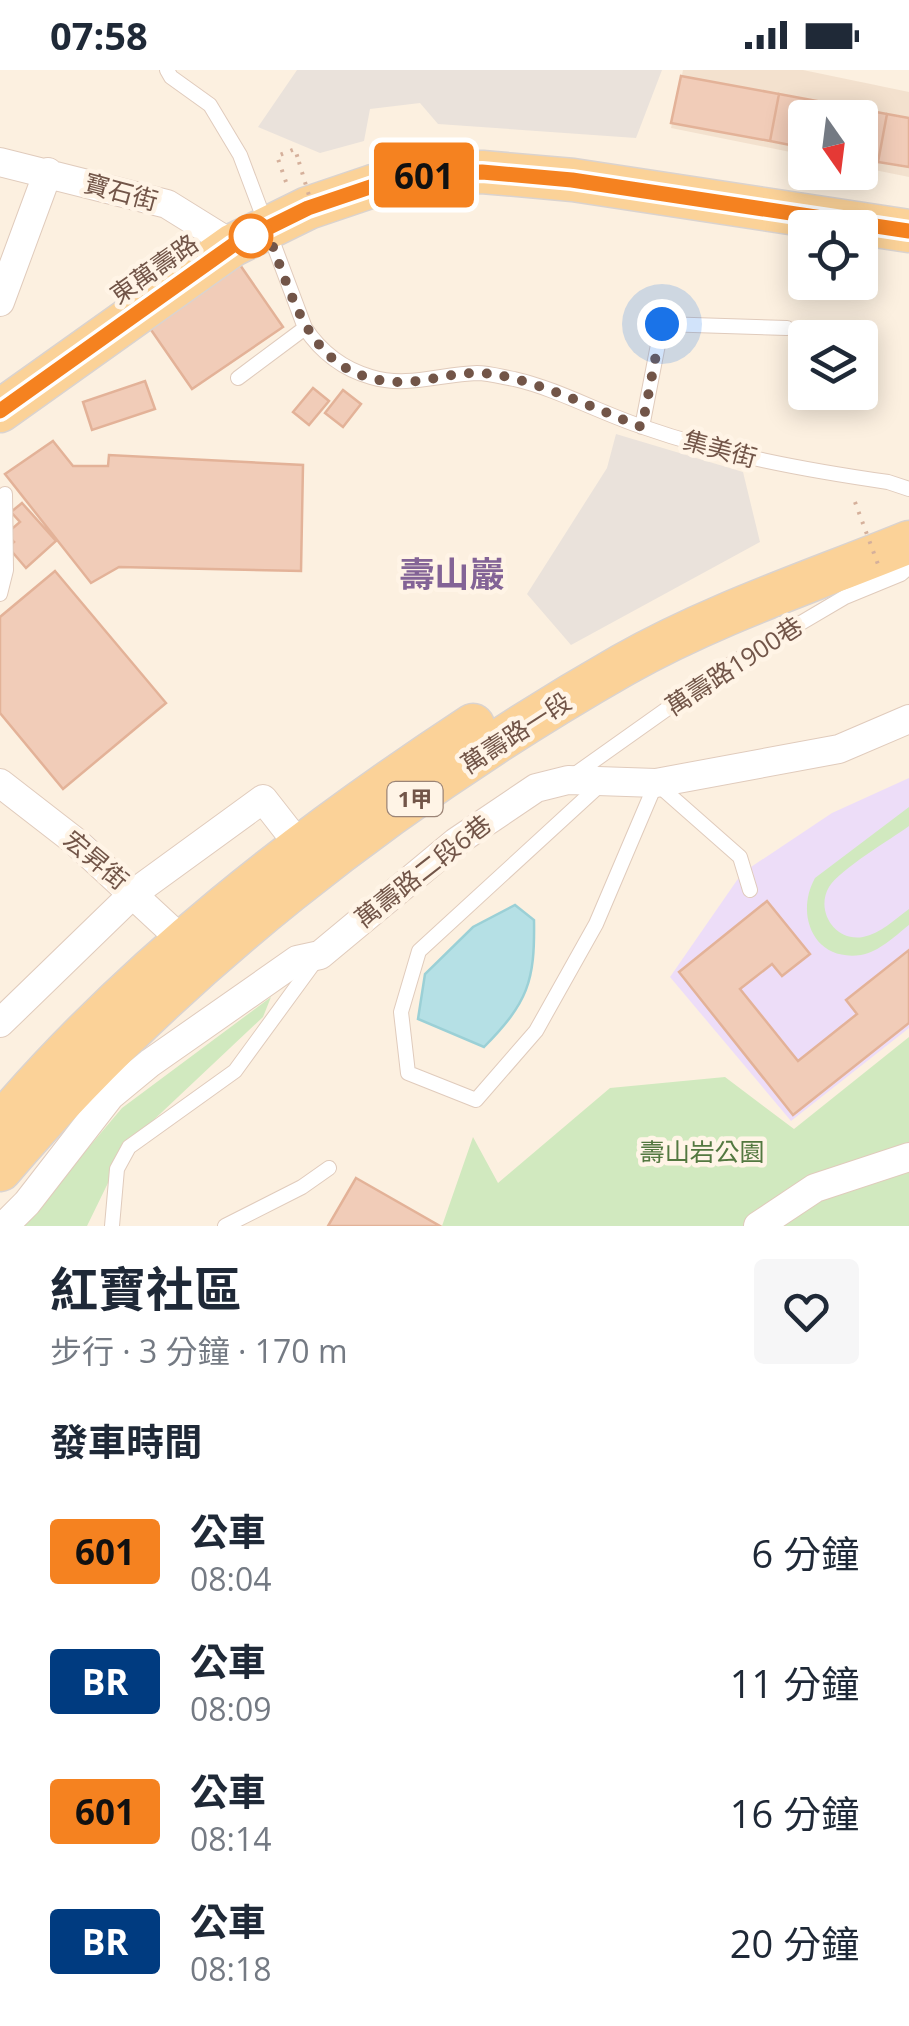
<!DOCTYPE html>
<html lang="zh-TW">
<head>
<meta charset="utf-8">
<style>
  body { margin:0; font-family:"Open Sans","Noto Sans TC",sans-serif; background:#f6f6f7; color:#1f2937; height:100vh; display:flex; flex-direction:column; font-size:38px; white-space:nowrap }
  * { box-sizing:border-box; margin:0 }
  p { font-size:32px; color:#747a83 }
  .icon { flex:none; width:55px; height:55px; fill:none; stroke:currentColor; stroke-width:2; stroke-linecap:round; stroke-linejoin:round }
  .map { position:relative; height:1156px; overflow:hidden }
  .details { display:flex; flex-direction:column; background:#fff; flex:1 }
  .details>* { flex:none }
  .badge { padding:0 20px; border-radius:8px; font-size:35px; line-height:65px }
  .needle { width:65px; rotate:166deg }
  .buttons { position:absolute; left:788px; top:30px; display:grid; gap:20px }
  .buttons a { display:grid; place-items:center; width:90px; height:90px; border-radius:10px; background:#fff; box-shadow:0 5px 25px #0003; font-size:50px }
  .you { position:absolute; width:50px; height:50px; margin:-25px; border:8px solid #fff; border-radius:50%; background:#1a73e8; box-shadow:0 0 0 15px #1a73e833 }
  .map>.badge { position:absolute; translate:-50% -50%; box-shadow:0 0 0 5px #fff }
  h2 { padding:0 50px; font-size:38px; line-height:90px }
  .round { display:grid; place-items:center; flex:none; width:105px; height:105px; border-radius:10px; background:#f6f6f7 }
  .summary { display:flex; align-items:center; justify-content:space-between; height:170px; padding:0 50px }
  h1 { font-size:48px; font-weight:700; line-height:75px }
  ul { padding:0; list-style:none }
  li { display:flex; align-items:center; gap:30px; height:130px; padding:0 50px }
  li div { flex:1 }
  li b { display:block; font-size:38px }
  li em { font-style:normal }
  li .badge { min-width:110px; font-weight:700; text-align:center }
  .status { display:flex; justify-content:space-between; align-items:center; height:70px; padding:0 50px; background:#fff; direction:ltr }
  .status svg { height:28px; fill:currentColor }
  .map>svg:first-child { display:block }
</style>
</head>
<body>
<div class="status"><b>07:58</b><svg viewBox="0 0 49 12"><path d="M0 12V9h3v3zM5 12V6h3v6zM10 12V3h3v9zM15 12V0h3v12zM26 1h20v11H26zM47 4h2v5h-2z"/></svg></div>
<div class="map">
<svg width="909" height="1156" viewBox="0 0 909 1156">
  <rect width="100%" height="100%" fill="#fcf0e0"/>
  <path fill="#f3e1ce" d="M683,0H803L909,22V107L860,97V48H805V85L671,58Z"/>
  <path fill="#eae2db" d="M297,0H662L636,68L438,54L420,33L370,39L364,71L320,83L258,57Z
    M616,364L743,402L760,472L571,575L527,524L607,398Z"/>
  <path fill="#edddf8" d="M909,708V958L791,1051L670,907L742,803L832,743Z"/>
  <path fill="#d1e9bf" d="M909,737V756C891,769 839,800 829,817C815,841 835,872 863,867C880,864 895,849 909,839V855C895,866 879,882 861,885C813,892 795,844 815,808Z
    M271,927L263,947L126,1076L87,1156H22L122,1038Z
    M909,967V1156H442L473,1067L498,1113L610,1018L725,1007L794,1059Z"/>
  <path fill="#b5e0e5" stroke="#9bd0d6" stroke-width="2.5" d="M515,835L534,850C535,912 528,932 484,977L418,949L425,904L473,857Z"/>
  <path fill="#f1ccb8" stroke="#e3b298" stroke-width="2.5" d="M681,6L779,24L770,71L671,53Z
    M779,24L887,44L878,92L860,88V48H805V78L770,71Z
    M887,44L909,48V97L878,92Z
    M238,192L283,257L192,319L147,254Z
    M145,311L155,339L92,360L83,332Z
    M313,318L329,331L309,355L293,342Z
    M343,320L361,334L343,357L325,343Z
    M53,371L73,396H108L109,385L303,395L301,501L119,497L91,513L5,404Z
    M22,433L56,471L26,498L8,477L14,472L6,464L20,452L11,442Z
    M55,501L166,633L63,719L0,643V547Z
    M767,831L810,884L782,906L772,894L740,919L798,991L857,944L846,930L909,880V953L793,1045L679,902Z
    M356,1108L440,1156H328Z"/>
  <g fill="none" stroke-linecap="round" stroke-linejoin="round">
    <defs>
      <path id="lane" d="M167,0L171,7L210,35L240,85L305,258C321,282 343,299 371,307C408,318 440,304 477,303C488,303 503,307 514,309C558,319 600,343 643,357C723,385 805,400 888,412L909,419
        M238,308L305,258
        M642,357L662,254L787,258
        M0,524L6,500L5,424
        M571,707L726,597L845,527L901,504L909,497
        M601,714L419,881L401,942L408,1003L476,1030L536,961L596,854L656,713L740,787L750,820
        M112,1156L117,1099L129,1077L235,1001L316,890
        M225,1156L302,1117L329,1098"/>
      <path id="street" d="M0,92L167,134L233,175
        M0,232L48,102
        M0,713L76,772L185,873
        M0,953L134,823L263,729L299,775
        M4,1156L27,1133L110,1026L150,993L297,890L320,885L456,772L536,718L568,710L656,713L839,679L909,649
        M758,1156L815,1118L909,1087"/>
      <path id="primary" d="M0,341L233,175L308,138L373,116L428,104L482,102L573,110L909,161
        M5,1049C137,895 304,766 473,655
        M0,1100C173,898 392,727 623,595C713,544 813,511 909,472"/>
    </defs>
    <use href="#lane" stroke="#e0cbbc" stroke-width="16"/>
    <use href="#street" stroke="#e0cbbc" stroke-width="30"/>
    <use href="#primary" stroke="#dad3cf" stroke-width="45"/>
    <path stroke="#d5b09b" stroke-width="4" stroke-dasharray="2.5 8" stroke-linecap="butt" d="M286,112L277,86L295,79L299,92"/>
    <use href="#lane" stroke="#fff" stroke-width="14"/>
    <use href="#street" stroke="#fff" stroke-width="28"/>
    <use href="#primary" stroke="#fbd298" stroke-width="42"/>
    <path stroke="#d5b09b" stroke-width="4" stroke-dasharray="2.5 8" stroke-linecap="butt" d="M299,92L316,149
      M855,432L879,497"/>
  </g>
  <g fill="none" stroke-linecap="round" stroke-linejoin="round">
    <defs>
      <path id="line" d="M0,341L233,175L308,138L373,116L428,104L482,102L572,110L909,161"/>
    </defs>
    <use href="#line" stroke="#fff" stroke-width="22"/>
    <use href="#line" stroke="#f58220" stroke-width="15"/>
    <path stroke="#725548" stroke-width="10" stroke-dasharray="0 18" d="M251,166L266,159C294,227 308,311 401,312C426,312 451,303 476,303C521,302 599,341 642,357L662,254"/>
  </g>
  <circle fill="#fff" stroke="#f58220" stroke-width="5" cx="251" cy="166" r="20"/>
  <g text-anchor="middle" stroke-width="9" stroke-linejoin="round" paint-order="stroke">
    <rect fill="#fff4e6" stroke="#9c8577" stroke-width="2.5" x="387.5" y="712" width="55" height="34" rx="8"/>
    <g font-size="22" font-weight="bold" fill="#725548">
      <text x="415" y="737">1甲</text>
    </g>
    <g font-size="25" fill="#725548" stroke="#fff4e6">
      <text transform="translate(121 122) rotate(15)" y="9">寶石街</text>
      <text transform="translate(154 199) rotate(-35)" y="9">東萬壽路</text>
      <text transform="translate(720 379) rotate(15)" y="9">集美街</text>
      <text transform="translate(734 596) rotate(-33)" y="9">萬壽路1900巷</text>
      <text transform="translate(516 663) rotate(-33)" y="9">萬壽路一段</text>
      <text transform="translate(96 790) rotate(40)" y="9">宏昇街</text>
      <text transform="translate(423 801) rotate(-38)" y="9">萬壽路二段6巷</text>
    </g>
    <g font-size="25" fill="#537840" stroke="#fff4e6">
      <text x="702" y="1091">壽山岩公園</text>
    </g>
    <g font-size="35" font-weight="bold" fill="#836396" stroke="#fff4e6">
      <text x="452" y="517">壽山巖</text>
    </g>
  </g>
</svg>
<div class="buttons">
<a><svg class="needle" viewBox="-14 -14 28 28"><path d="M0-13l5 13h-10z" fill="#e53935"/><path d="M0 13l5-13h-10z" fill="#747a83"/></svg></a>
<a><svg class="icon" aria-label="locate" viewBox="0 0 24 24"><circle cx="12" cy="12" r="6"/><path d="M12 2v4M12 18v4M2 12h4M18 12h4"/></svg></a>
<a><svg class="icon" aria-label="layers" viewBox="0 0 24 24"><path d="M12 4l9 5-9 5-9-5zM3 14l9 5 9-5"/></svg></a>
</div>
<div class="you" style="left:662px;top:254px"></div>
<b class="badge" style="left:424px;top:105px;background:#f58220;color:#111">601</b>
</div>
<section class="details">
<div class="summary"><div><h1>紅寶社區</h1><p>步行 · 3 分鐘 · 170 m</p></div><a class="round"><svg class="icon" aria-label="heart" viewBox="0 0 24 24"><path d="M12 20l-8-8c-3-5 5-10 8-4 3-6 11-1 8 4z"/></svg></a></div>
<h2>發車時間</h2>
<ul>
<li><span class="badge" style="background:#f58220;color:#111">601</span><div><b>公車</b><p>08:04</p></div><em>6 分鐘</em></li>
<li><span class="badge" style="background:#003b80;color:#fff">BR</span><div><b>公車</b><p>08:09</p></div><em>11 分鐘</em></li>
<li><span class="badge" style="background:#f58220;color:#111">601</span><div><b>公車</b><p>08:14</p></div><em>16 分鐘</em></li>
<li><span class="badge" style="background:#003b80;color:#fff">BR</span><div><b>公車</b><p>08:18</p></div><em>20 分鐘</em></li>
</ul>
</section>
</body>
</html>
